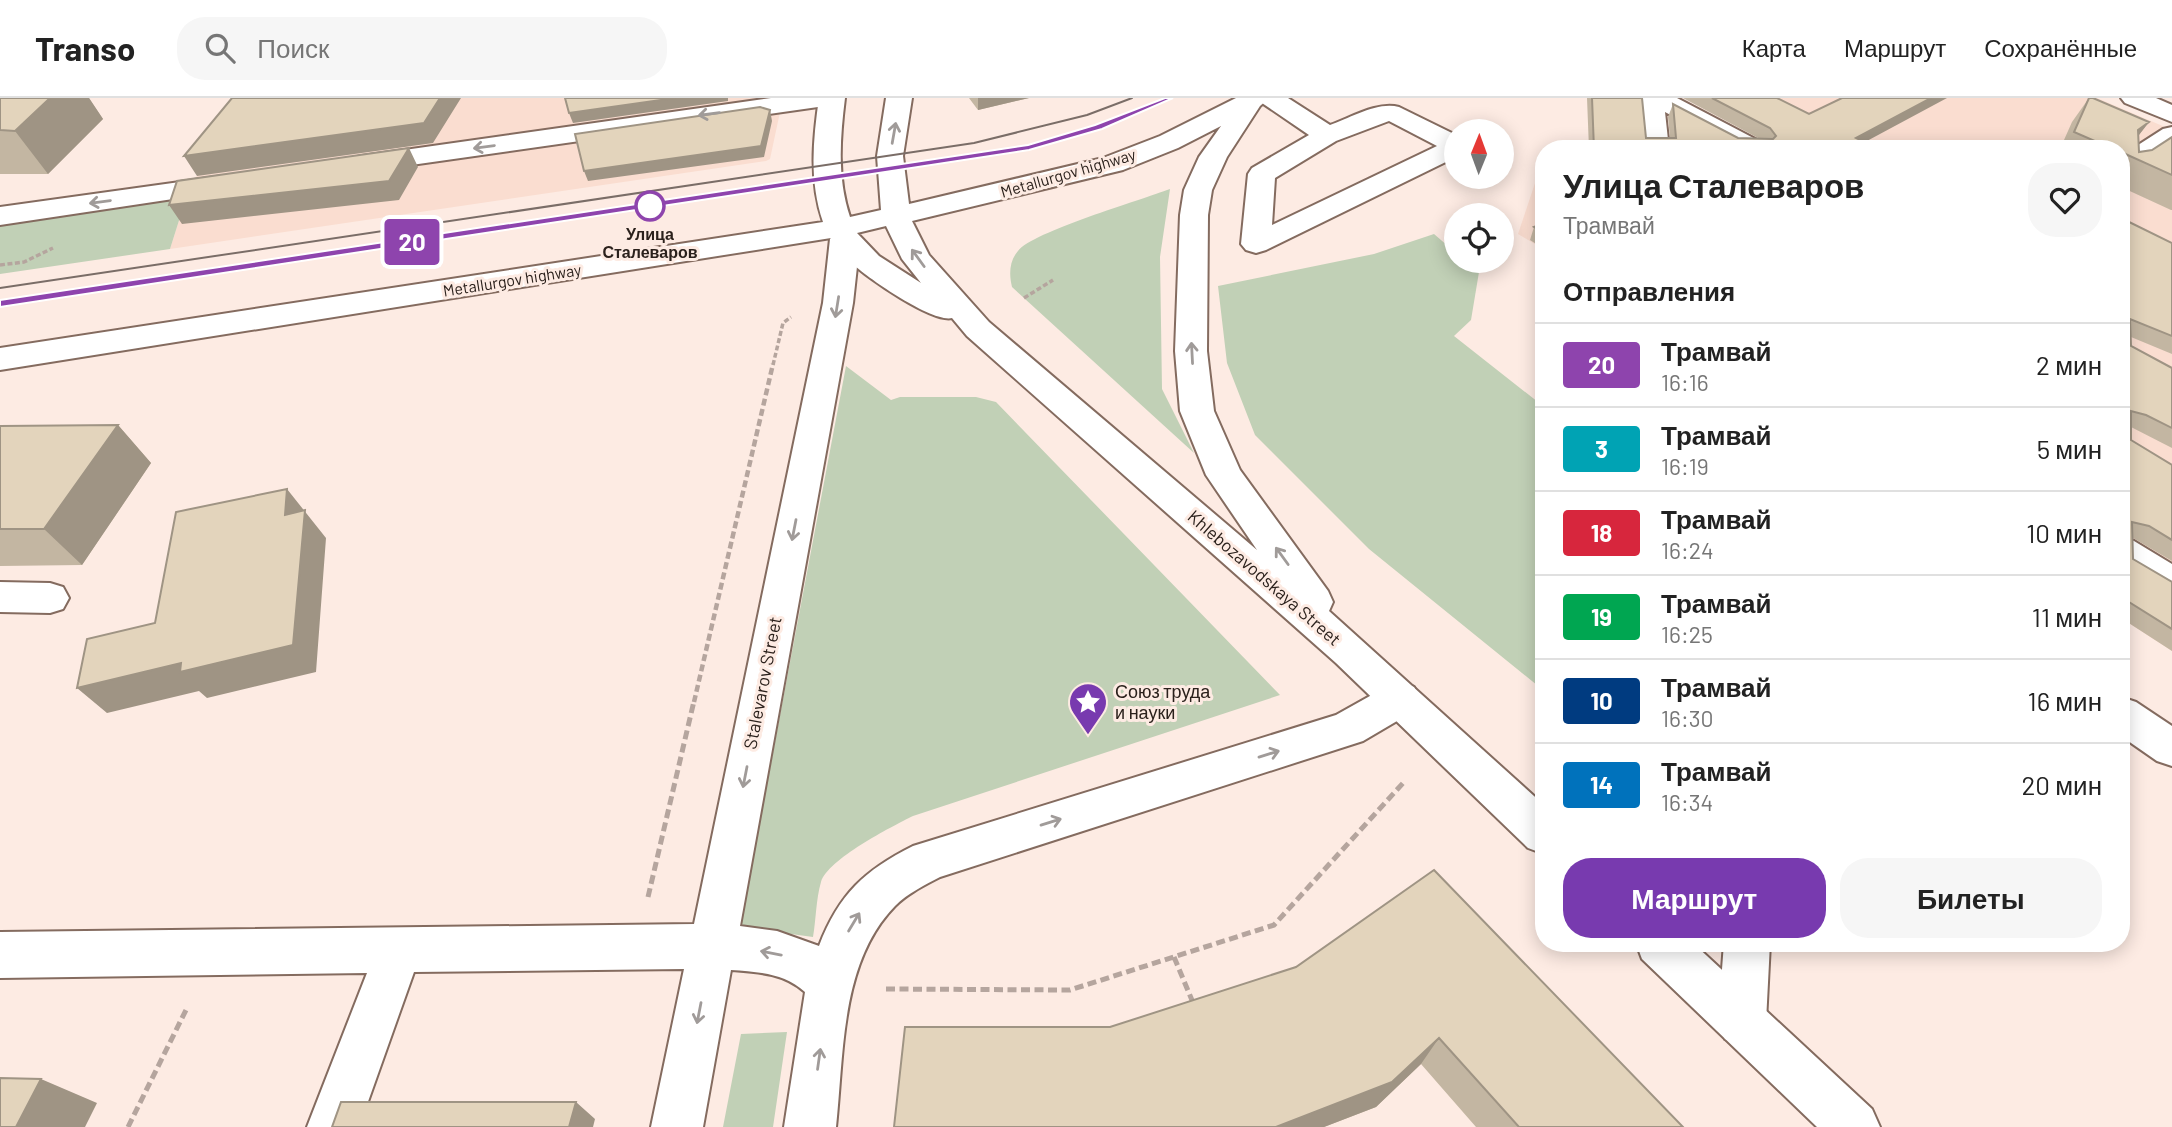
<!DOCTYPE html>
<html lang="ru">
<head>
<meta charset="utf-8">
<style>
  body { margin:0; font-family:Barlow,sans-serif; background:#f6f6f6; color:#222; height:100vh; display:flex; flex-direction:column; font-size:26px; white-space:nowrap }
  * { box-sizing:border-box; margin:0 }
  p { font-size:23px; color:#767676 }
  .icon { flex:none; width:38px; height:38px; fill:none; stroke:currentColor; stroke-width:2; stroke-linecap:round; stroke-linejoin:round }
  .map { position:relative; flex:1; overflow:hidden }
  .panel { position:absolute; left:1535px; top:42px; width:595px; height:812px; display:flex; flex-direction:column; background:#fff; border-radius:28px; box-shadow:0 4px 18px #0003 }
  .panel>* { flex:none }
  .badge { padding:0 14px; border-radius:5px; font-size:24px; line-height:46px }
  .needle { width:46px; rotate:1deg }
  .controls { position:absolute; left:1444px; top:21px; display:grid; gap:14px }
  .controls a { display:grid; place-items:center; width:70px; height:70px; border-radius:50%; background:#fff; box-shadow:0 4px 18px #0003; font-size:35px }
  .map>.badge { position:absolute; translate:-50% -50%; box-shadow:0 0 0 4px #fff }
  h2 { padding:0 28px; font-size:26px; line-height:63px }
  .round { display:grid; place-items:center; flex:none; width:74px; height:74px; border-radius:28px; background:#f6f6f6 }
  .headline { display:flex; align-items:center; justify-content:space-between; height:119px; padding:0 28px }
  h1 { font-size:33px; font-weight:600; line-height:52px }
  .button { display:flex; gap:14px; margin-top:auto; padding:14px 28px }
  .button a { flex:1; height:80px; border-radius:28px; background:#783aaf; color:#fff; font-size:28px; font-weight:600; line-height:80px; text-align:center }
  .button a+a { background:#f6f6f6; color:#222 }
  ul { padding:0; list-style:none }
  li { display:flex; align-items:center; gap:21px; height:84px; padding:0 28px; border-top:2px solid #e0e0e0 }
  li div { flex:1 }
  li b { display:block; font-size:26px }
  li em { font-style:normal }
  li .badge { min-width:77px; font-weight:700; text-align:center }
  header { display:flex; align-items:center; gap:42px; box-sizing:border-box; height:98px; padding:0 35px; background:#fff; border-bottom:2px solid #e0e0e0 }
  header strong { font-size:33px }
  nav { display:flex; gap:38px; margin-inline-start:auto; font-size:24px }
  .search { width:490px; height:63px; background:#f6f6f6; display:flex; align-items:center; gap:18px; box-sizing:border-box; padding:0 24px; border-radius:28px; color:#767676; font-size:26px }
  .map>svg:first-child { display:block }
</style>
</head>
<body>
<header>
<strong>Transo</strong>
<div class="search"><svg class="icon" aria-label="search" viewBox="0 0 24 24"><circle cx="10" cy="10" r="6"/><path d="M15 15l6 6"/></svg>Поиск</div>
<nav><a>Карта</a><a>Маршрут</a><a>Сохранённые</a></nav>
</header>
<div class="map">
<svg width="2172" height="1029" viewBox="0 0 2172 1029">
  <rect width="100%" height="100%" fill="#fdebe3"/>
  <path fill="#faddd0" d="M251,0H783L770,61L766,63L170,151L188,94L218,40Z
    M1758,0H2097L2172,32V553L2121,520V51H1854Z
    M1538,76H1543V151L1518,136Z"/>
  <path fill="#c1d0b6" d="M1170,91L1160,159L1162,291L1194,355L1012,189C1009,177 1009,163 1018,153C1032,134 1141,102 1170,91Z
    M188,94L170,151L0,176V121Z
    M1434,136L1456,155V163H1465L1479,174L1471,222L1454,238L1543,308V592L1369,451L1255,337L1227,265L1218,188L1374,156Z
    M846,268L891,302L900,299H976L996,304L1280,597L913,718C891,729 828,761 821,784C816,801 816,821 813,839L740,829Z
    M787,934L773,1029H723L741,936Z"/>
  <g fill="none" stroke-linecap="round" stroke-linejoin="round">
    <defs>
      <path id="minor" d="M771,0H838L834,5L825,8L362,74L352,72L348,66L352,60L362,58Z
        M1258,0H1288L1330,27C1350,20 1378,3 1399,9L1456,37V59L1266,152L1256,155L1246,152L1241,146L1248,76L1252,70L1309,37L1262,5ZM1389,23L1437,48L1272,127L1275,80L1336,43Z
        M1637,0H1677L1763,45L1767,51H1733L1665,14L1669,51H1643Z
        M2121,0H2156L2172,7V24L2125,5Z
        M2172,29V49L2131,76L2121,78V58L2163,31Z
        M223,78L233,80L237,86L233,92L0,127V109Z
        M845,132L855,135L860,141L853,205L740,828L777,833L819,848C839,796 865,772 913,748L1336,617L1386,589L1400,584L1414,589L1420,601L1414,613L1363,643L940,779C925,787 908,795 895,808C840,864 844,956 836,1029H784L805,894C784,875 758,874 731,872L703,1029H651L684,871L414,874L359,1029H307L367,875L0,880V834L694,826L823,205L830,141L835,135Z
        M2121,439L2134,443L2172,466V499L2159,494L2121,471Z
        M0,484L50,485L63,489L69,500L63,511L50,515L0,514Z
        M2121,599L2136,604L2172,628V668L2157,663L2121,638Z
        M1724,845H1770L1766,924L1759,941L1742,948L1725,941L1718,924Z"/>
      <path id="major" d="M819,0H845C840,40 837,80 850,119L881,112L877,58L886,0H912L903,58L909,106L1103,60L1160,38L1236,0H1269L1260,8L1227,59L1212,92L1208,117L1207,253L1214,313L1240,372L1328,493L1333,504L1329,513L1544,707V756L1528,750L1336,565L967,238L952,220C933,225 867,180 852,165C844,158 837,149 831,140L0,272V250L823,124C809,83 813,42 819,0ZM1221,28L1199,59L1184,92L1180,117L1175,253L1180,313L1206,377L1257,452L989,224L929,157L912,123L1123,72L1178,50ZM886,128L902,161L921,185L879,158L857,135Z
        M1636,845H1693L1872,1011L1880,1029H1817L1642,861Z"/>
    </defs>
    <use href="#minor" stroke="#846b5f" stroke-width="4"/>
    <use href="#major" stroke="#846b5f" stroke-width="4"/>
    <path stroke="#b5a59e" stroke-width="3.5" stroke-dasharray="5 2.5" stroke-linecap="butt" d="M0,167L24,164L53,150
      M1024,200L1053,182
      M773,267L783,225L791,219"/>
    <path stroke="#b5a59e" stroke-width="4.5" stroke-dasharray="7 3.5" stroke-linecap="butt" d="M694,604L773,266"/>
    <path stroke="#b5a59e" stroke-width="5" stroke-dasharray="9 4.5" stroke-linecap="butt" d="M648,799L694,603
      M1174,859L1194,907
      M886,891L1070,892L1274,827L1404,684
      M128,1029L186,912"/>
    <use href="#minor" fill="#fff" fill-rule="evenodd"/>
    <use href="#major" fill="#fff" fill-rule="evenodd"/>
    <path stroke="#7a6d67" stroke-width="2" d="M0,190L974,45L1087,17L1132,0
      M0,205L1029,50L1099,29L1169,0"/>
  </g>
  <path fill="#c3b6a2" d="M0,0H89L103,21L48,76H0Z
    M969,0H1029L978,12Z
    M1587,0H1642L1646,40H1670L1668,19L1673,6L1738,40L1760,41L1683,0H1777L1879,51H1589Z
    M2089,0L2149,24L2138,38L2139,54L2152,52L2172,39V112H2171L2121,89V51H2060L2072,24Z
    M2121,120L2172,145V256L2131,239V248L2172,270V350L2131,329V342L2172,367V463L2133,440V461L2172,484V553L2121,520Z
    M1544,125V151L1530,142L1534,129Z
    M118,327L151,365L82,467L0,468V328Z
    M1296,869L1683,1029H1476L1421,966L1376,1009L1324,1029H894L1110,929Z"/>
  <path fill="#9f9484" d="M50,0H89L103,21L48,76L15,33Z
    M440,0H461L433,45L197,78L184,58Z
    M675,0H728V3L573,25L569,15Z
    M978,0H1029L978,12Z
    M1931,0H1947L1852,51L1856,40Z
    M770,12L772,23L764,59L588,83L584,73Z
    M2149,24L2129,50L2138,32Z
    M409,50L418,69L399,102L182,126L169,107Z
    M118,327L151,365L82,467L44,431Z
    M287,391L326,440L316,574L207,600L199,593L107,615L77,590L285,417Z
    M1439,940L1421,966L1376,1009L1324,1029H1276Z
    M41,981L97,1005L85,1029H16Z
    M576,1004L595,1021L593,1029H569Z"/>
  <path fill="#e3d4bc" stroke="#9f9484" stroke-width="2" d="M0,0H50L15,33L0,32Z
    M232,0H440L424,25L184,58Z
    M565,0H675L569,15Z
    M1592,0H1642L1646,40H1676L1673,6L1738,40L1773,41L1776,38L1770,30L1712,0H1777L1809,16L1842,0H1931L1856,40L1879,51H1594Z
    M2089,0H2093L2149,24L2138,32L2139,54L2152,52L2172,39V77L2121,54V51H2113L2074,34Z
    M760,9L770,12L761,48L584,73L575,36Z
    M409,50L389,83L169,107L177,83Z
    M2121,120L2172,145V238L2130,221L2131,248L2172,270V330L2146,317L2131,313V342L2172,367V442L2149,428L2132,424L2133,461L2172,484V531L2121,499Z
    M1544,125V135L1534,129Z
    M118,327L44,431H0V328Z
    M287,391L285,417L305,412L293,547L180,574L181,565L77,590L87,541L155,525L176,414Z
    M1434,772L1683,1029H1519L1439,940L1392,984L1276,1029H894L905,929H1110L1296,869Z
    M0,980L41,981L16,1029H0Z
    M341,1004H576L569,1029H332Z"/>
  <defs><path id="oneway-shaft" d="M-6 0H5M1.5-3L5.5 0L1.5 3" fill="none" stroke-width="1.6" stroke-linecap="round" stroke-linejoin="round" transform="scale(1.75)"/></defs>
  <g stroke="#a09b99">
    <use href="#oneway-shaft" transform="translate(709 16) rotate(172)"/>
    <use href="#oneway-shaft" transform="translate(894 35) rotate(-80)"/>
    <use href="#oneway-shaft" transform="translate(484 49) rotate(172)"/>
    <use href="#oneway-shaft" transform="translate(100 104) rotate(172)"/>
    <use href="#oneway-shaft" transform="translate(918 160) rotate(-126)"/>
    <use href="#oneway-shaft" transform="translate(837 209) rotate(99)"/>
    <use href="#oneway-shaft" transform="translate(1192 255) rotate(-93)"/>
    <use href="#oneway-shaft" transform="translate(794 432) rotate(101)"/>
    <use href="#oneway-shaft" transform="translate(1282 458) rotate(-126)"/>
    <use href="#oneway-shaft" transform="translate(1269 656) rotate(-17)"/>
    <use href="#oneway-shaft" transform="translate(745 679) rotate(101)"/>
    <use href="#oneway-shaft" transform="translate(1051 724) rotate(-17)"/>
    <use href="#oneway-shaft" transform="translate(854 824) rotate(-59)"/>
    <use href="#oneway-shaft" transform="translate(771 855) rotate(-169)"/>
    <use href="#oneway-shaft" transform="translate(699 915) rotate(101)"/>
    <use href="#oneway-shaft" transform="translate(819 961) rotate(-82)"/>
  </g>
  <path fill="#8e44ad" stroke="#fff" stroke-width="2" d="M1165,0H1173L1102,31L1029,52L0,209V202L1028,47L1095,27Z"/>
  <defs>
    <symbol id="sight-pin" viewBox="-11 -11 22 30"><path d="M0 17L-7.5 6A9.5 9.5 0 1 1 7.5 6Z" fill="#783aaf" stroke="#fdebe3"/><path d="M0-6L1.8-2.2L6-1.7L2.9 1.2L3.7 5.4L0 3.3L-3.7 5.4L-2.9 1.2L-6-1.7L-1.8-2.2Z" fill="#fff"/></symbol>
  </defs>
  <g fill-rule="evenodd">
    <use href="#sight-pin" x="1066" y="582" width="44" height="60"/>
  </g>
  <circle fill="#fff" stroke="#8e44ad" stroke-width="3.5" cx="650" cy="108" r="14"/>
  <g text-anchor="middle" stroke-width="6" stroke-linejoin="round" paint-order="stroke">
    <g font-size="16" fill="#2b211c" stroke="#fdebe3">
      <text transform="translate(1068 75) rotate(-16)" y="6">Metallurgov highway</text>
      <text transform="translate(512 182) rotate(-9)" y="6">Metallurgov highway</text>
    </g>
    <g font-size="16" font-weight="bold" fill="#2b211c" stroke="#fdebe3">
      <text x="650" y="142">Улица<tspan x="650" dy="18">Сталеваров</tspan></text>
    </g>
    <g font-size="18" fill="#2b211c" stroke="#fdebe3">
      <text transform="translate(1264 480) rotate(41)" y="6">Khlebozavodskaya Street</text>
      <text transform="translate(763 585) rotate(-79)" y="6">Stalevarov Street</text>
    </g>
    <g font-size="18" fill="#2b211c" stroke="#fdebe3" text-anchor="start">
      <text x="1115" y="600">Союз труда<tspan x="1115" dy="21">и науки</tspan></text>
    </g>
  </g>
</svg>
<div class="controls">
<a><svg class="needle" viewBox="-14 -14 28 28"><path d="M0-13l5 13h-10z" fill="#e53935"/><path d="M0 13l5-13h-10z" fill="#767676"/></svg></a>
<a><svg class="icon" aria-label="locate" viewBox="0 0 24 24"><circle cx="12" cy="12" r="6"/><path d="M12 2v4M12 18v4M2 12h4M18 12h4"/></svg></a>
</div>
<b class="badge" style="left:412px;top:144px;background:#8e44ad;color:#fff">20</b>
<section class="panel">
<div class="headline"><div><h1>Улица Сталеваров</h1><p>Трамвай</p></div><a class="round"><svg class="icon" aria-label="heart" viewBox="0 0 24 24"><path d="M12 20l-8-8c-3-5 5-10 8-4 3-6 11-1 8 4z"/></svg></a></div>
<h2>Отправления</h2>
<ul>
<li><span class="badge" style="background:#8e44ad;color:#fff">20</span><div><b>Трамвай</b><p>16:16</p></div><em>2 мин</em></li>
<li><span class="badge" style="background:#00a3b4;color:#fff">3</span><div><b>Трамвай</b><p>16:19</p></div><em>5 мин</em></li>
<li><span class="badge" style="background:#d7263d;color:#fff">18</span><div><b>Трамвай</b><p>16:24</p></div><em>10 мин</em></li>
<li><span class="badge" style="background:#00a651;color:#fff">19</span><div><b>Трамвай</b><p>16:25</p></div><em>11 мин</em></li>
<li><span class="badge" style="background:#003b80;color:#fff">10</span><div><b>Трамвай</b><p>16:30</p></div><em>16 мин</em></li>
<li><span class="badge" style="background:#0072bc;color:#fff">14</span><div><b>Трамвай</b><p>16:34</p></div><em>20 мин</em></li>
</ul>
<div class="button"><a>Маршрут</a><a>Билеты</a></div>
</section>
</div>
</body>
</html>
